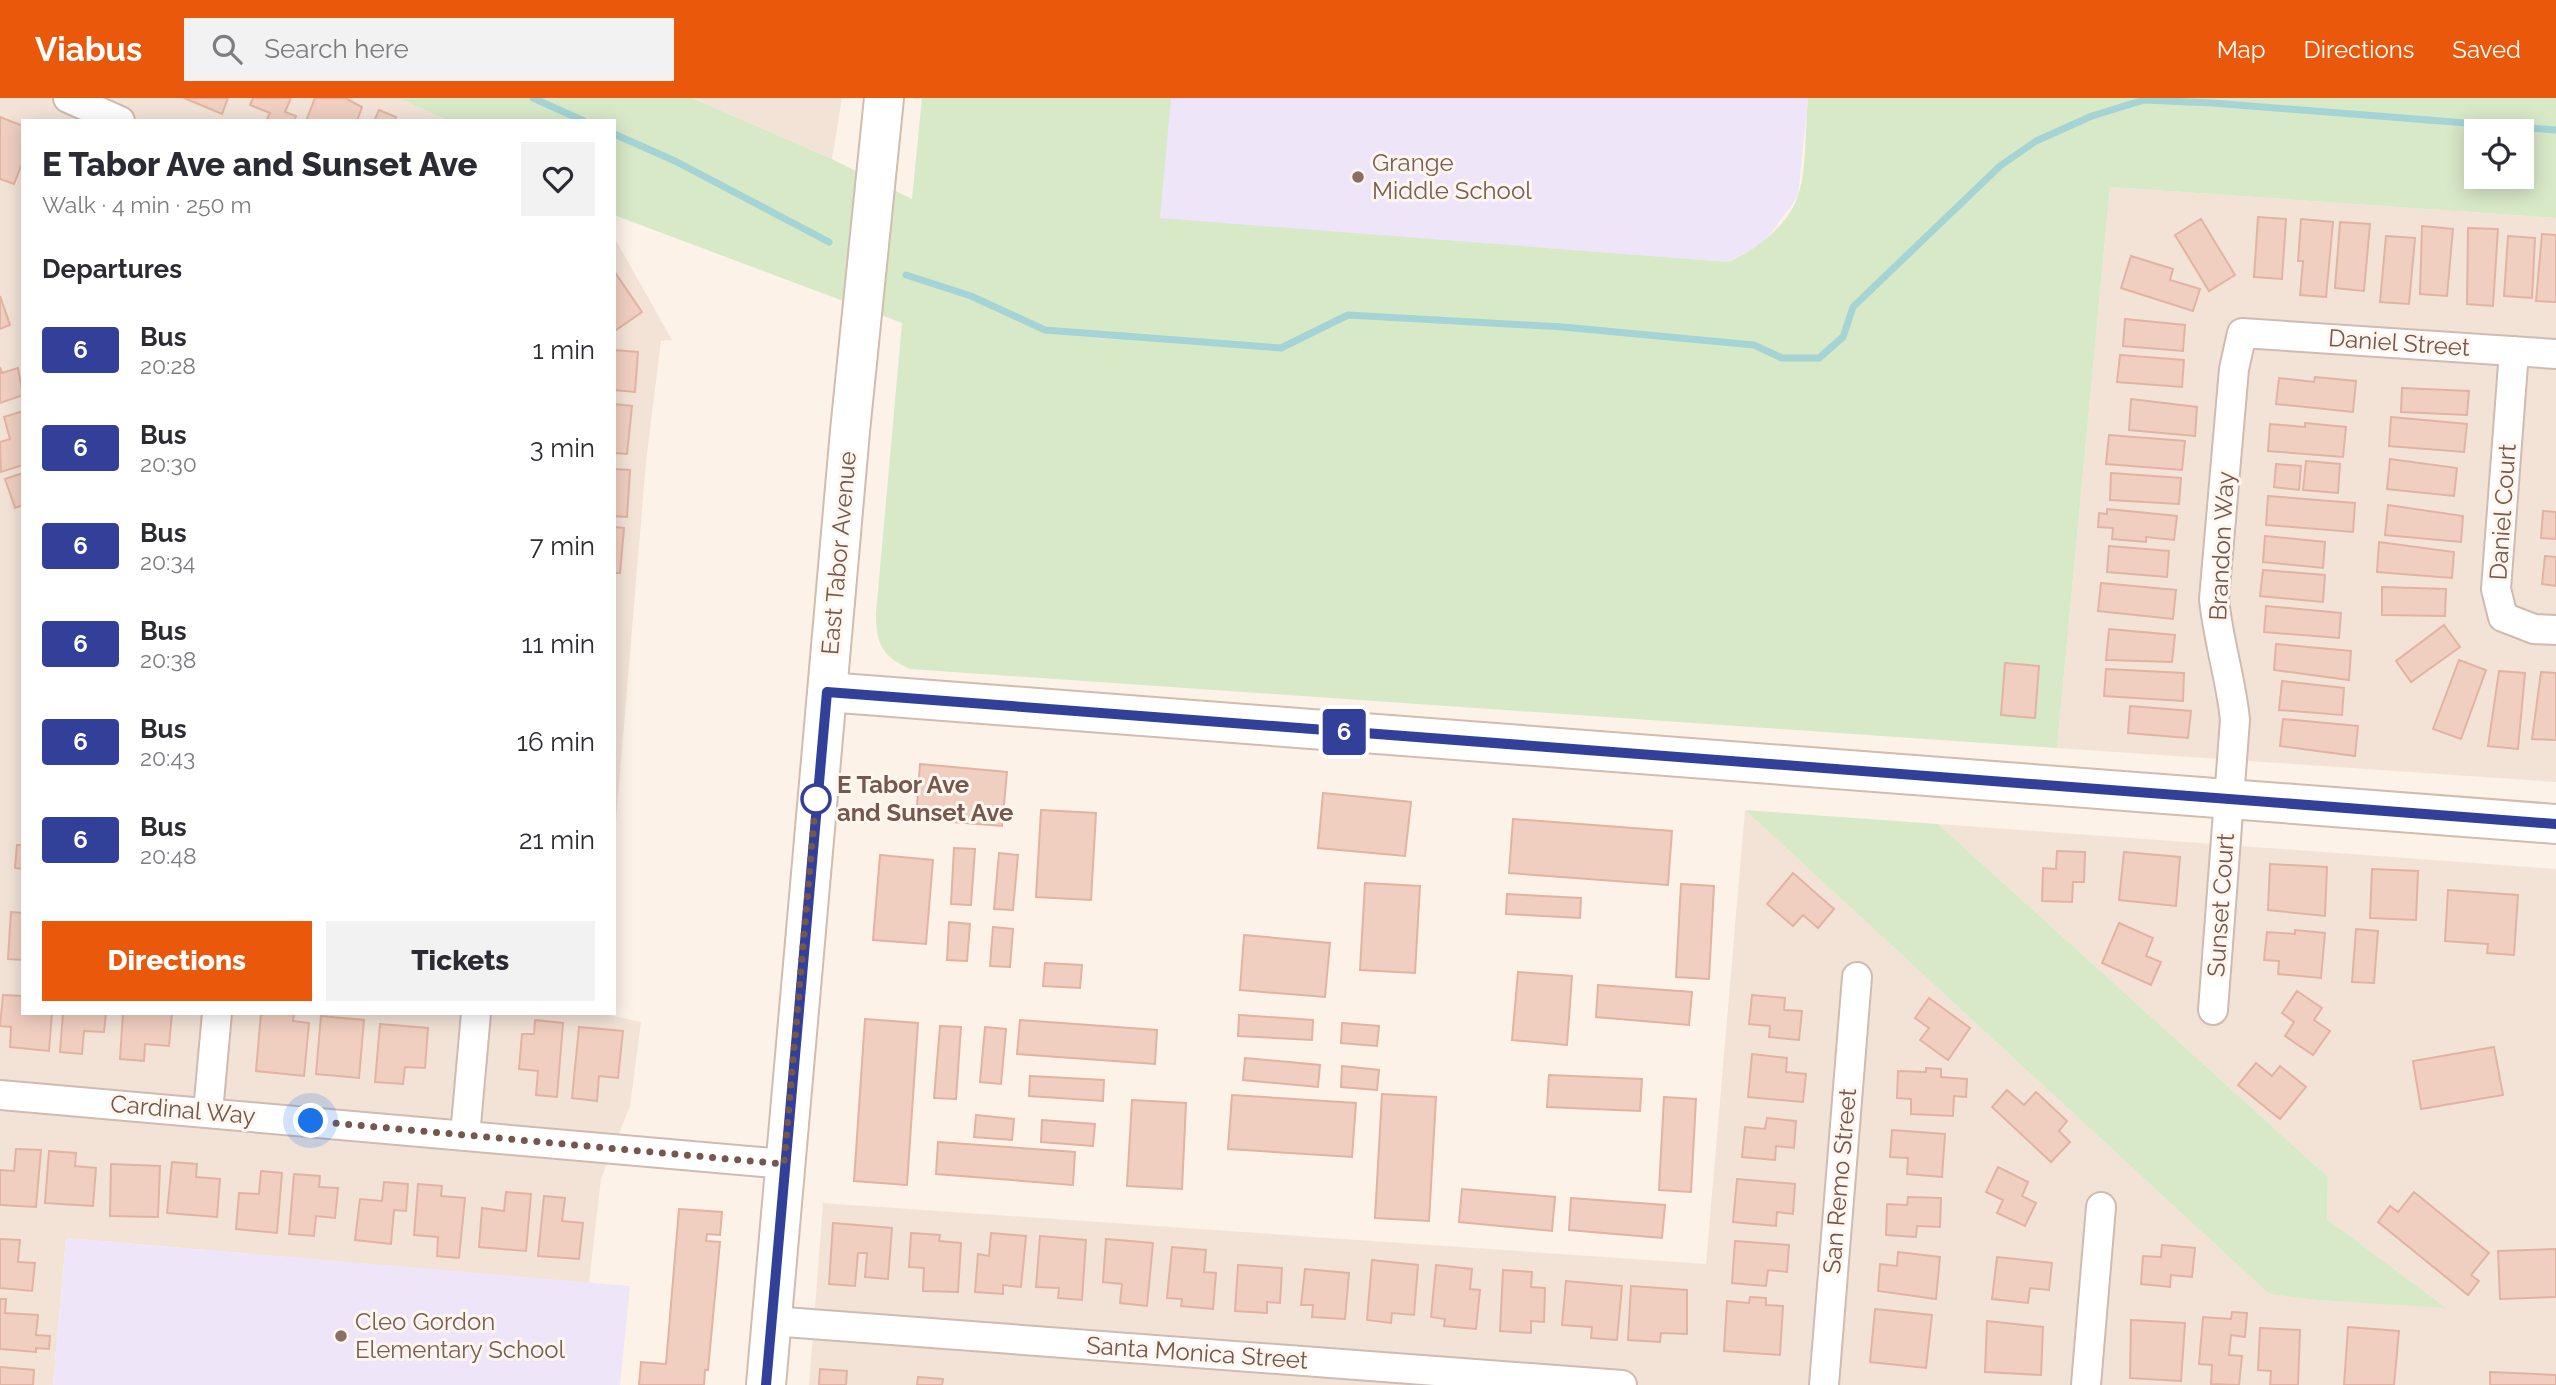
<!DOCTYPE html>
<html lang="en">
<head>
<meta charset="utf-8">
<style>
  body { margin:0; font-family:Raleway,sans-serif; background:#f2f2f3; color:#2b2b33; height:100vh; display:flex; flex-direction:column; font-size:26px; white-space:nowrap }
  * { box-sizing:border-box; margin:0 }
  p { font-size:23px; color:#7c7c81 }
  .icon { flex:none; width:38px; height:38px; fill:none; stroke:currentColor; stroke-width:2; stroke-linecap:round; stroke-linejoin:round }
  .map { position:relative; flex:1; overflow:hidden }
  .sheet { position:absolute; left:21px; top:21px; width:595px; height:896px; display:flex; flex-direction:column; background:#fff; border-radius:0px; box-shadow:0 4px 18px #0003 }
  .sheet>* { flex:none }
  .badge { padding:0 14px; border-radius:5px; font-size:24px; line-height:46px }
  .tools { position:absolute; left:2464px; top:21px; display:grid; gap:14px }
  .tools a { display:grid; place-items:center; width:70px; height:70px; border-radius:0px; background:#fff; box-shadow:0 4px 18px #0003; font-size:35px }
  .you { position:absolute; width:35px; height:35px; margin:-18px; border:5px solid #fff; border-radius:50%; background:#1a73e8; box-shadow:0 0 0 10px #1a73e833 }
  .map>.badge { position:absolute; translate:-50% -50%; box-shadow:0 0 0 4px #fff }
  h2 { padding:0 21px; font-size:26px; line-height:63px }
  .round { display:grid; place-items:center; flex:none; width:74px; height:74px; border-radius:0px; background:#f2f2f3 }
  .overview { display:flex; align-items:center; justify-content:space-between; height:119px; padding:0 21px }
  h1 { font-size:33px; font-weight:800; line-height:52px }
  .button { display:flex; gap:14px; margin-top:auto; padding:14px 21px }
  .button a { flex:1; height:80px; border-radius:0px; background:#ea580c; color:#fff; font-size:28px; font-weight:800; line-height:80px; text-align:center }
  .button a+a { background:#f2f2f3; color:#2b2b33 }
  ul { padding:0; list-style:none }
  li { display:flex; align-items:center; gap:21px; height:98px; padding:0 21px }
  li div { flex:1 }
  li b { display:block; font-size:26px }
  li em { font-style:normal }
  li .badge { min-width:77px; font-weight:700; text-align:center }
  header { display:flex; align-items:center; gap:42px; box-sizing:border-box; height:98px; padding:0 35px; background:#ea580c; color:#fff }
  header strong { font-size:33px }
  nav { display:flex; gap:38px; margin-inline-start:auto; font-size:24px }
  .search { width:490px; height:63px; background:#f2f2f3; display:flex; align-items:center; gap:18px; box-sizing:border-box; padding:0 24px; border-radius:0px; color:#7c7c81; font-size:26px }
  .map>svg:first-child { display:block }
</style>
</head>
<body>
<header>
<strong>Viabus</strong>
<div class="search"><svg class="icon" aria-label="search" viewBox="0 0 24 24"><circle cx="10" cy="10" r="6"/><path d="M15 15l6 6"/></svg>Search here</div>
<nav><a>Map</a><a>Directions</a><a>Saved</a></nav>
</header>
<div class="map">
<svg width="2556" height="1287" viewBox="0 0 2556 1287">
  <rect width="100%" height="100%" fill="#fcf2e8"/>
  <path fill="#f3e3d7" d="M0,0H398L449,23H23V915H600L641,924L630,1008L601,1081L589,1185L66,1140L53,1287H0Z
    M692,0H842L832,61Z
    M2110,89L2556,120V684L2057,650Z
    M614,139L672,242L661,243L646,364L614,747Z
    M1745,712L2269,1196L2317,1202L2444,1209L2327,1121L2328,1079L1938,726L2556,771V1287H809L823,1105L1706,1166Z"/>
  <path fill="#efe5f8" d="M922,0H1808L1798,98L1770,137L1759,147L1729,164L1160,121Z
    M66,1140L630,1188L620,1287H53Z"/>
  <path fill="#d8e9c7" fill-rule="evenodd" d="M398,0H692L832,61L912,101L922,0H1171L1160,120L1729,164C1756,151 1788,128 1798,98C1807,72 1805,28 1808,0H2556V120L2110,89L2057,650L910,571C881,558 876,545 876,515L902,225L614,117V23H449ZM2476,33H2522V79H2476Z
    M1745,712L1938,726L2328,1079L2327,1121L2446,1210L2317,1202L2269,1196Z"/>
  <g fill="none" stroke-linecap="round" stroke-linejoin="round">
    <path stroke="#a4d4d6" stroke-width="7" d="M533,0L584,23
      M614,36L675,63L829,144
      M906,177L971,198L1045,232L1281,250L1348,217L1563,229L1754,247L1782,260H1819L1843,239L1853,209L2000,68L2036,43L2092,18L2144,2L2212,5L2556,32"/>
  </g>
  <path fill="#f0cfc1" stroke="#e2b3a2" stroke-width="2" d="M184,0H228L222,16Z
    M253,0H291L285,14L296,18L294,23H266L270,15L250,7Z
    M315,0H345L362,9L357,23H306Z
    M379,12L396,19L394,23H374Z
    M0,19L23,28V63L14,86L0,81Z
    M2258,119L2286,121L2282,181L2254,179Z
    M2201,121L2235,177L2209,193L2175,137Z
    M2301,121L2333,124L2326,199L2300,197L2303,163H2298Z
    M2340,124L2370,126L2364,193L2335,190Z
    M2422,128L2453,131L2447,198L2420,196Z
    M2468,130L2498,131L2493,208L2467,206Z
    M2542,136L2556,137V204L2536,203Z
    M2386,138L2415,140L2409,206L2380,204Z
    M2508,138L2535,140L2532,200L2504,198Z
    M2131,158L2173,171L2170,182L2200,191L2193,213L2121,190Z
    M614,173L642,214L616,232L614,229Z
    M0,198L10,227L0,231Z
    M2125,221L2185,227L2183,253L2123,248Z
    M614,252L638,254L635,294L614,292Z
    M2120,257L2184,262L2182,289L2117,284Z
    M0,269L2,275L18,270L23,297L0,305Z
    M2315,279L2356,283L2353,314L2276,306L2279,280L2314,284Z
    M2402,290L2469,293L2467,317L2401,314Z
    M2131,301L2197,309L2195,338L2129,332Z
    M614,306L632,308L627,356L614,355Z
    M23,313V367L1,374L0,344L10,341L4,319Z
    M2391,319L2467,326L2464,354L2389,348Z
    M2305,325L2346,329L2343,359L2268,353L2270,326L2305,329Z
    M2109,337L2185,343L2182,372L2106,366Z
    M2390,361L2457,370L2454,398L2387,391Z
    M2306,363L2340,366L2338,395L2303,392Z
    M2276,366L2301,368L2299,392L2274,389Z
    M614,371L630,372L627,419L614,418Z
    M23,375V407L15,410L5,381Z
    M2111,375L2181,380L2179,406L2110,402Z
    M2268,398L2355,405L2353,434L2266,427Z
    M2388,407L2463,418L2461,444L2385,437Z
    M2107,411L2177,418L2174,442L2146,439V444L2112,441L2113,430L2098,429L2099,415L2107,416Z
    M2543,413L2556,414V441L2541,440Z
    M614,429L624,430L620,475H614Z
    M2265,438L2325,444L2323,470L2263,464Z
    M2379,444L2454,454L2452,480L2377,474Z
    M2109,448L2169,453L2167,479L2107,474Z
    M2545,458L2556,459V488L2542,486Z
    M2263,472L2325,477L2323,504L2260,498Z
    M2101,485L2176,492L2173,521L2098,513Z
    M2382,489L2446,491L2445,518L2382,517Z
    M2266,508L2341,515L2339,540L2264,534Z
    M2444,527L2460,549L2411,584L2396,563Z
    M2109,531L2175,537L2172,564L2106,562Z
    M2276,546L2351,553L2349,582L2274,572Z
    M2459,562L2486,572L2461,641L2433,631Z
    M2005,565L2039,568L2035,620L2001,617Z
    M2106,571L2184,575L2183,603L2104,598Z
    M2499,573L2525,575L2518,651L2488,648Z
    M2541,574L2556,575V642L2532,641Z
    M2282,583L2344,590L2342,617L2279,612Z
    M2130,608L2191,613L2188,640L2128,635Z
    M2283,621L2358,628L2355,658L2280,648Z
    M920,666L1007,674L1002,728L916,721Z
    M1323,695L1411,704L1405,758L1318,750Z
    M1041,712L1096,715L1091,802L1036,799Z
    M1513,721L1672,733L1668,787L1509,775Z
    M17,747H23V771L15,770Z
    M954,750L975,751L971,807L951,806Z
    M2057,753L2085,754L2084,784H2073L2072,804L2042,803L2043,770L2056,771Z
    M2124,754L2180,759L2176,808L2119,802Z
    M999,755L1018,757L1013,812L994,811Z
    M880,757L933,762L926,846L873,842Z
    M2270,766L2327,769L2325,818L2268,812Z
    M2372,771L2418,773L2416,822L2370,820Z
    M1793,775L1834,811L1818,830L1803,817L1793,828L1767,806Z
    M1365,785L1420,788L1415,875L1360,872Z
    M1681,786L1714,788L1709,881L1676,879Z
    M2448,792L2518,797L2514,857L2487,855L2488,846L2445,843Z
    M1507,796L1581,800L1580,820L1506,816Z
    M11,814L23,815V862L8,861Z
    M949,824L970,826L967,863L947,862Z
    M2119,825L2153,840L2146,858L2161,864L2151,887L2102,865Z
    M993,829L1013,831L1010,869L990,868Z
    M2356,831L2378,833L2374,885L2352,884Z
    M2295,832L2325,835L2321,880L2278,876L2279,863L2264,862L2267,834L2295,836Z
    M1244,837L1330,845L1325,899L1240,892Z
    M1045,865L1082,867L1080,890L1043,888Z
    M1518,874L1572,878L1567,947L1512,942Z
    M1598,887L1692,894L1689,927L1596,919Z
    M2297,893L2322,910L2314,922L2330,933L2313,957L2285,938L2294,924L2282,915Z
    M3,897L23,898V915H52L49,953L10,949L11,929L0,928Z
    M1752,897L1785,900L1784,912L1802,913L1799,942L1769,939L1770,928L1749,926Z
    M1929,900L1970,930L1948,962L1920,942L1929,930L1915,920Z
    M63,915H106L104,934L84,933L82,956L60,954Z
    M123,915H172L169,948L145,946L144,963L120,961Z
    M261,915H294L293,923L309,925L304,978L256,973Z
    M1239,917L1313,922L1312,942L1238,938Z
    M321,918L364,922L359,980L316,976Z
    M865,921L918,925L907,1087L854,1083Z
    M535,922L563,925L557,999L536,997L538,973L519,971L522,936H534Z
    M1020,922L1157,932L1155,966L1017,956Z
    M1342,925L1379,928L1377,948L1341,945Z
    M380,926L428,930L425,970L405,969L403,986L375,984Z
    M940,928L961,929L956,1001L934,1000Z
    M579,929L623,933L618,980L599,978L597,1003L572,1000Z
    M985,929L1006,931L1001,986L980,984Z
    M2494,949L2503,997L2421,1011L2413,963Z
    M1752,956L1787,960L1786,974L1806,976L1803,1004L1748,999Z
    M1245,960L1320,967L1318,989L1243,982Z
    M2256,965L2272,978L2280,968L2306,989L2280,1021L2238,987Z
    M1342,968L1379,972L1377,992L1341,989Z
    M1926,970L1941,971V979L1967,981L1966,999L1954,998L1953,1018L1911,1016V1001L1897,1000L1898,973L1926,974Z
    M1549,977L1642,981L1640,1013L1547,1009Z
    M1030,978L1104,982L1103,1003L1029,998Z
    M2007,992L2024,1007L2036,994L2067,1023L2059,1033L2070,1044L2051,1064L1992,1009Z
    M1382,996L1436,999L1429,1123L1375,1120Z
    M1232,997L1356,1005L1352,1059L1228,1051Z
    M1664,999L1696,1001L1691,1094L1659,1092Z
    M1132,1002L1186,1005L1182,1091L1127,1088Z
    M976,1017L1014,1021L1012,1042L974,1039Z
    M1767,1020L1796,1023L1794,1050L1776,1048L1775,1062L1742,1059L1745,1029L1765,1031Z
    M1042,1022L1095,1026L1093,1048L1041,1044Z
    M1892,1032L1945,1036L1942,1079L1907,1076L1908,1060L1890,1059Z
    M938,1044L1075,1054L1073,1087L936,1076Z
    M16,1051L41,1052L36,1109L0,1107V1072L14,1073Z
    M49,1053L76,1055L75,1068L96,1070L93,1108L45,1105Z
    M172,1064L197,1066L196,1079L220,1081L217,1119L167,1115Z
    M111,1066L160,1068L158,1119L110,1118Z
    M1998,1069L2028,1084L2022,1098L2036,1105L2025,1128L1997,1115L2003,1102L1986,1094Z
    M261,1073L282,1075L277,1135L236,1131L239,1095L259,1096Z
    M294,1076L320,1078L319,1089L338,1090L335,1120L316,1118L314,1138L289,1136Z
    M1737,1081L1795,1086L1793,1116L1777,1114L1776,1128L1733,1124Z
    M384,1084L408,1086L406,1113L394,1112L391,1146L355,1142L360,1101L382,1103Z
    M418,1086L442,1088L441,1098L465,1100L459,1160L437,1158L438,1139L414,1137Z
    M1462,1091L1555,1099L1552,1133L1459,1124Z
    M506,1094L531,1096L526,1153L479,1149L482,1110L504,1113Z
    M2414,1094L2489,1155L2471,1177L2479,1183L2468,1197L2378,1124L2390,1108L2398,1114Z
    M544,1098L565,1100L562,1123L583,1125L579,1161L538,1158Z
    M1908,1099L1941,1100L1940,1129L1917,1128L1916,1139L1886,1137L1887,1106L1907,1107Z
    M1571,1100L1665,1107L1662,1140L1569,1132Z
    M679,1111L722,1114L720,1137L707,1136L706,1143L720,1144L708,1272H705L704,1287H639L641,1264L666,1266Z
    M833,1125L892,1130L888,1181L865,1179L867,1155H858L855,1188L829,1186Z
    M911,1135L940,1137L939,1143L961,1145L958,1194L923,1193L924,1170L909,1169Z
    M991,1135L1026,1138L1021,1189L1003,1187V1196L975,1194L978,1156L989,1158Z
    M1040,1138L1086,1142L1082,1202L1058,1200L1059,1190L1036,1189Z
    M0,1141L20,1142L18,1164L35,1165L32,1193L0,1190Z
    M1106,1141L1153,1145L1147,1208L1120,1205L1122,1186L1103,1184Z
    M1735,1143L1789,1147L1787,1174L1768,1172L1766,1188L1732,1185Z
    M2162,1147L2195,1150L2192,1179L2171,1177L2170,1189L2141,1186L2143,1158L2161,1159Z
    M1172,1149L1206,1152L1204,1174L1216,1175L1213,1211L1181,1208L1182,1201L1167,1200Z
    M2556,1151V1199L2500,1201L2498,1153Z
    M1898,1154L1940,1159L1936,1201L1878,1193L1880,1166L1897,1168Z
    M1997,1159L2052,1165L2049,1192L2030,1190L2028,1205L1992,1201Z
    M1372,1162L1418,1167L1414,1217L1392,1215L1391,1225L1367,1222Z
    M1238,1167L1282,1170L1280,1205L1267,1204V1215L1235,1213Z
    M1436,1167L1472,1171L1470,1191L1480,1192L1476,1231L1444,1228L1445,1221L1431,1219Z
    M1305,1171L1349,1175L1345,1221L1312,1219L1313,1207H1301Z
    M1503,1172L1532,1174L1531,1189L1545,1190L1544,1224L1531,1223V1235L1500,1233Z
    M1566,1183L1622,1188L1617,1242L1591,1240L1592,1229L1562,1227Z
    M1631,1188L1687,1192V1236L1661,1235L1660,1244L1628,1242Z
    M1750,1199L1766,1200V1207L1783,1208L1780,1257L1724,1253L1727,1203L1749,1205Z
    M0,1201H6L5,1215L38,1217L36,1237L50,1238L49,1251L36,1250V1254L0,1251Z
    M1875,1211L1932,1217L1926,1270L1870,1264Z
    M2232,1214L2247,1215L2245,1239L2231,1237L2229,1257L2242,1258L2239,1287L2211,1286L2212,1267L2199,1266L2203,1219L2231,1221Z
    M2131,1222L2185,1225L2181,1283L2130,1280Z
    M1987,1223L2043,1229L2041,1277L1985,1274Z
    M2348,1229L2399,1233L2394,1287H2344Z
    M2260,1230L2300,1232L2298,1287H2270L2271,1273L2258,1272Z
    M0,1269L34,1272L33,1287H0Z
    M820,1271L847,1273L846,1287H819Z
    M2490,1274L2556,1277V1287H2490Z
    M918,1279L943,1281L942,1287H917Z"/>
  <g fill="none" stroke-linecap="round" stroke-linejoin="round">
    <defs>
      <path id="street" d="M68,0L120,23
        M2514,253L2496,491L2503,519L2534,531L2556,532
        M2213,912L2235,622C2231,581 2218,542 2214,501L2234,271L2242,235L2556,256
        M0,997L784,1066
        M208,1014L217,915
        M465,1038L476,915
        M771,1223L1622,1287
        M1824,1287L1857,879
        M2086,1287L2101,1109"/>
      <path id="secondary" d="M827,594L2556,726
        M766,1287L850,333L884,0"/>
    </defs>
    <use href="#street" stroke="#cfbbb1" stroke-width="32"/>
    <use href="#secondary" stroke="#d2bbaf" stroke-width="42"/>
    <use href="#street" stroke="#fff" stroke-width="28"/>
    <use href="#secondary" stroke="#fff" stroke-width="38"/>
  </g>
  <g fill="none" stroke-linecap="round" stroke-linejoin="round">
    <defs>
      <path id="line" d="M766,1287L827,594L2556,726"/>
    </defs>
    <use href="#line" stroke="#fff" stroke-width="16"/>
    <use href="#line" stroke="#324099" stroke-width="10"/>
    <path stroke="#75574d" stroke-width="7" stroke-dasharray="0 12.6" d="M311,1023L784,1066L816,701"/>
  </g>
  <g fill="#8d6e63" stroke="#fef6ef" stroke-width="2.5">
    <circle cx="1358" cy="79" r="7"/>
    <circle cx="341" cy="1238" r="7"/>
  </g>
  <circle fill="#fff" stroke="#324099" stroke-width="3.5" cx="816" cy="701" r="14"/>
  <g text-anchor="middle" stroke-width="6" stroke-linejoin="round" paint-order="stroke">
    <g font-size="24" fill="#785e54" stroke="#fef6ef" text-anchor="start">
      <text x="1372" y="73">Grange<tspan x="1372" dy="28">Middle School</tspan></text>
      <text x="355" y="1232">Cleo Gordon<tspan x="355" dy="28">Elementary School</tspan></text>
    </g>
    <g font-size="24" fill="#75574d" stroke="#fef6ef">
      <text transform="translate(2399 245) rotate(4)" y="8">Daniel Street</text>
      <text transform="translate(2503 414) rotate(-86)" y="8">Daniel Court</text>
      <text transform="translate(2222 448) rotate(-87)" y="8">Brandon Way</text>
      <text transform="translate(839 455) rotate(-85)" y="8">East Tabor Avenue</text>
      <text transform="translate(2221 807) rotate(-86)" y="8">Sunset Court</text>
      <text transform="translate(183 1012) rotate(5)" y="8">Cardinal Way</text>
      <text transform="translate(1840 1083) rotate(-85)" y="8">San Remo Street</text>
      <text transform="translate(1197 1255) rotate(4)" y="8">Santa Monica Street</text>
    </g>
    <g font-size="24" font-weight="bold" fill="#75574d" stroke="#fef6ef" text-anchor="start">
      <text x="837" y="695">E Tabor Ave<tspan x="837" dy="28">and Sunset Ave</tspan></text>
    </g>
  </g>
</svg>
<div class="tools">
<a><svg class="icon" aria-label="locate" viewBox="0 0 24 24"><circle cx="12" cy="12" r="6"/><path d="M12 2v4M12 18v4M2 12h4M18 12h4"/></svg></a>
</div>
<div class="you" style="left:311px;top:1023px"></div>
<b class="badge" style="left:1344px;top:634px;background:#324099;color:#fff">6</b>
<section class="sheet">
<div class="overview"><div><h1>E Tabor Ave and Sunset Ave</h1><p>Walk · 4 min · 250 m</p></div><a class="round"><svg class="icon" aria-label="heart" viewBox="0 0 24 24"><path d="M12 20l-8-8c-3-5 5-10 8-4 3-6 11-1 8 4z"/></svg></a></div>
<h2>Departures</h2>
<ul>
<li><span class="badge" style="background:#324099;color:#fff">6</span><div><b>Bus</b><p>20:28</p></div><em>1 min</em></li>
<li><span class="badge" style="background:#324099;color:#fff">6</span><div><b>Bus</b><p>20:30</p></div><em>3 min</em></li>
<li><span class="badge" style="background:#324099;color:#fff">6</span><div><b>Bus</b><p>20:34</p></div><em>7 min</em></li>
<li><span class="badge" style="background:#324099;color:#fff">6</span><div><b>Bus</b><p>20:38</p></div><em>11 min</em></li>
<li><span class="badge" style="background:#324099;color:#fff">6</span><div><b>Bus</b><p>20:43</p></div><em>16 min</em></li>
<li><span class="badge" style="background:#324099;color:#fff">6</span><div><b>Bus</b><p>20:48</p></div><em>21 min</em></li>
</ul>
<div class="button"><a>Directions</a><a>Tickets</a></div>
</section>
</div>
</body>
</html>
